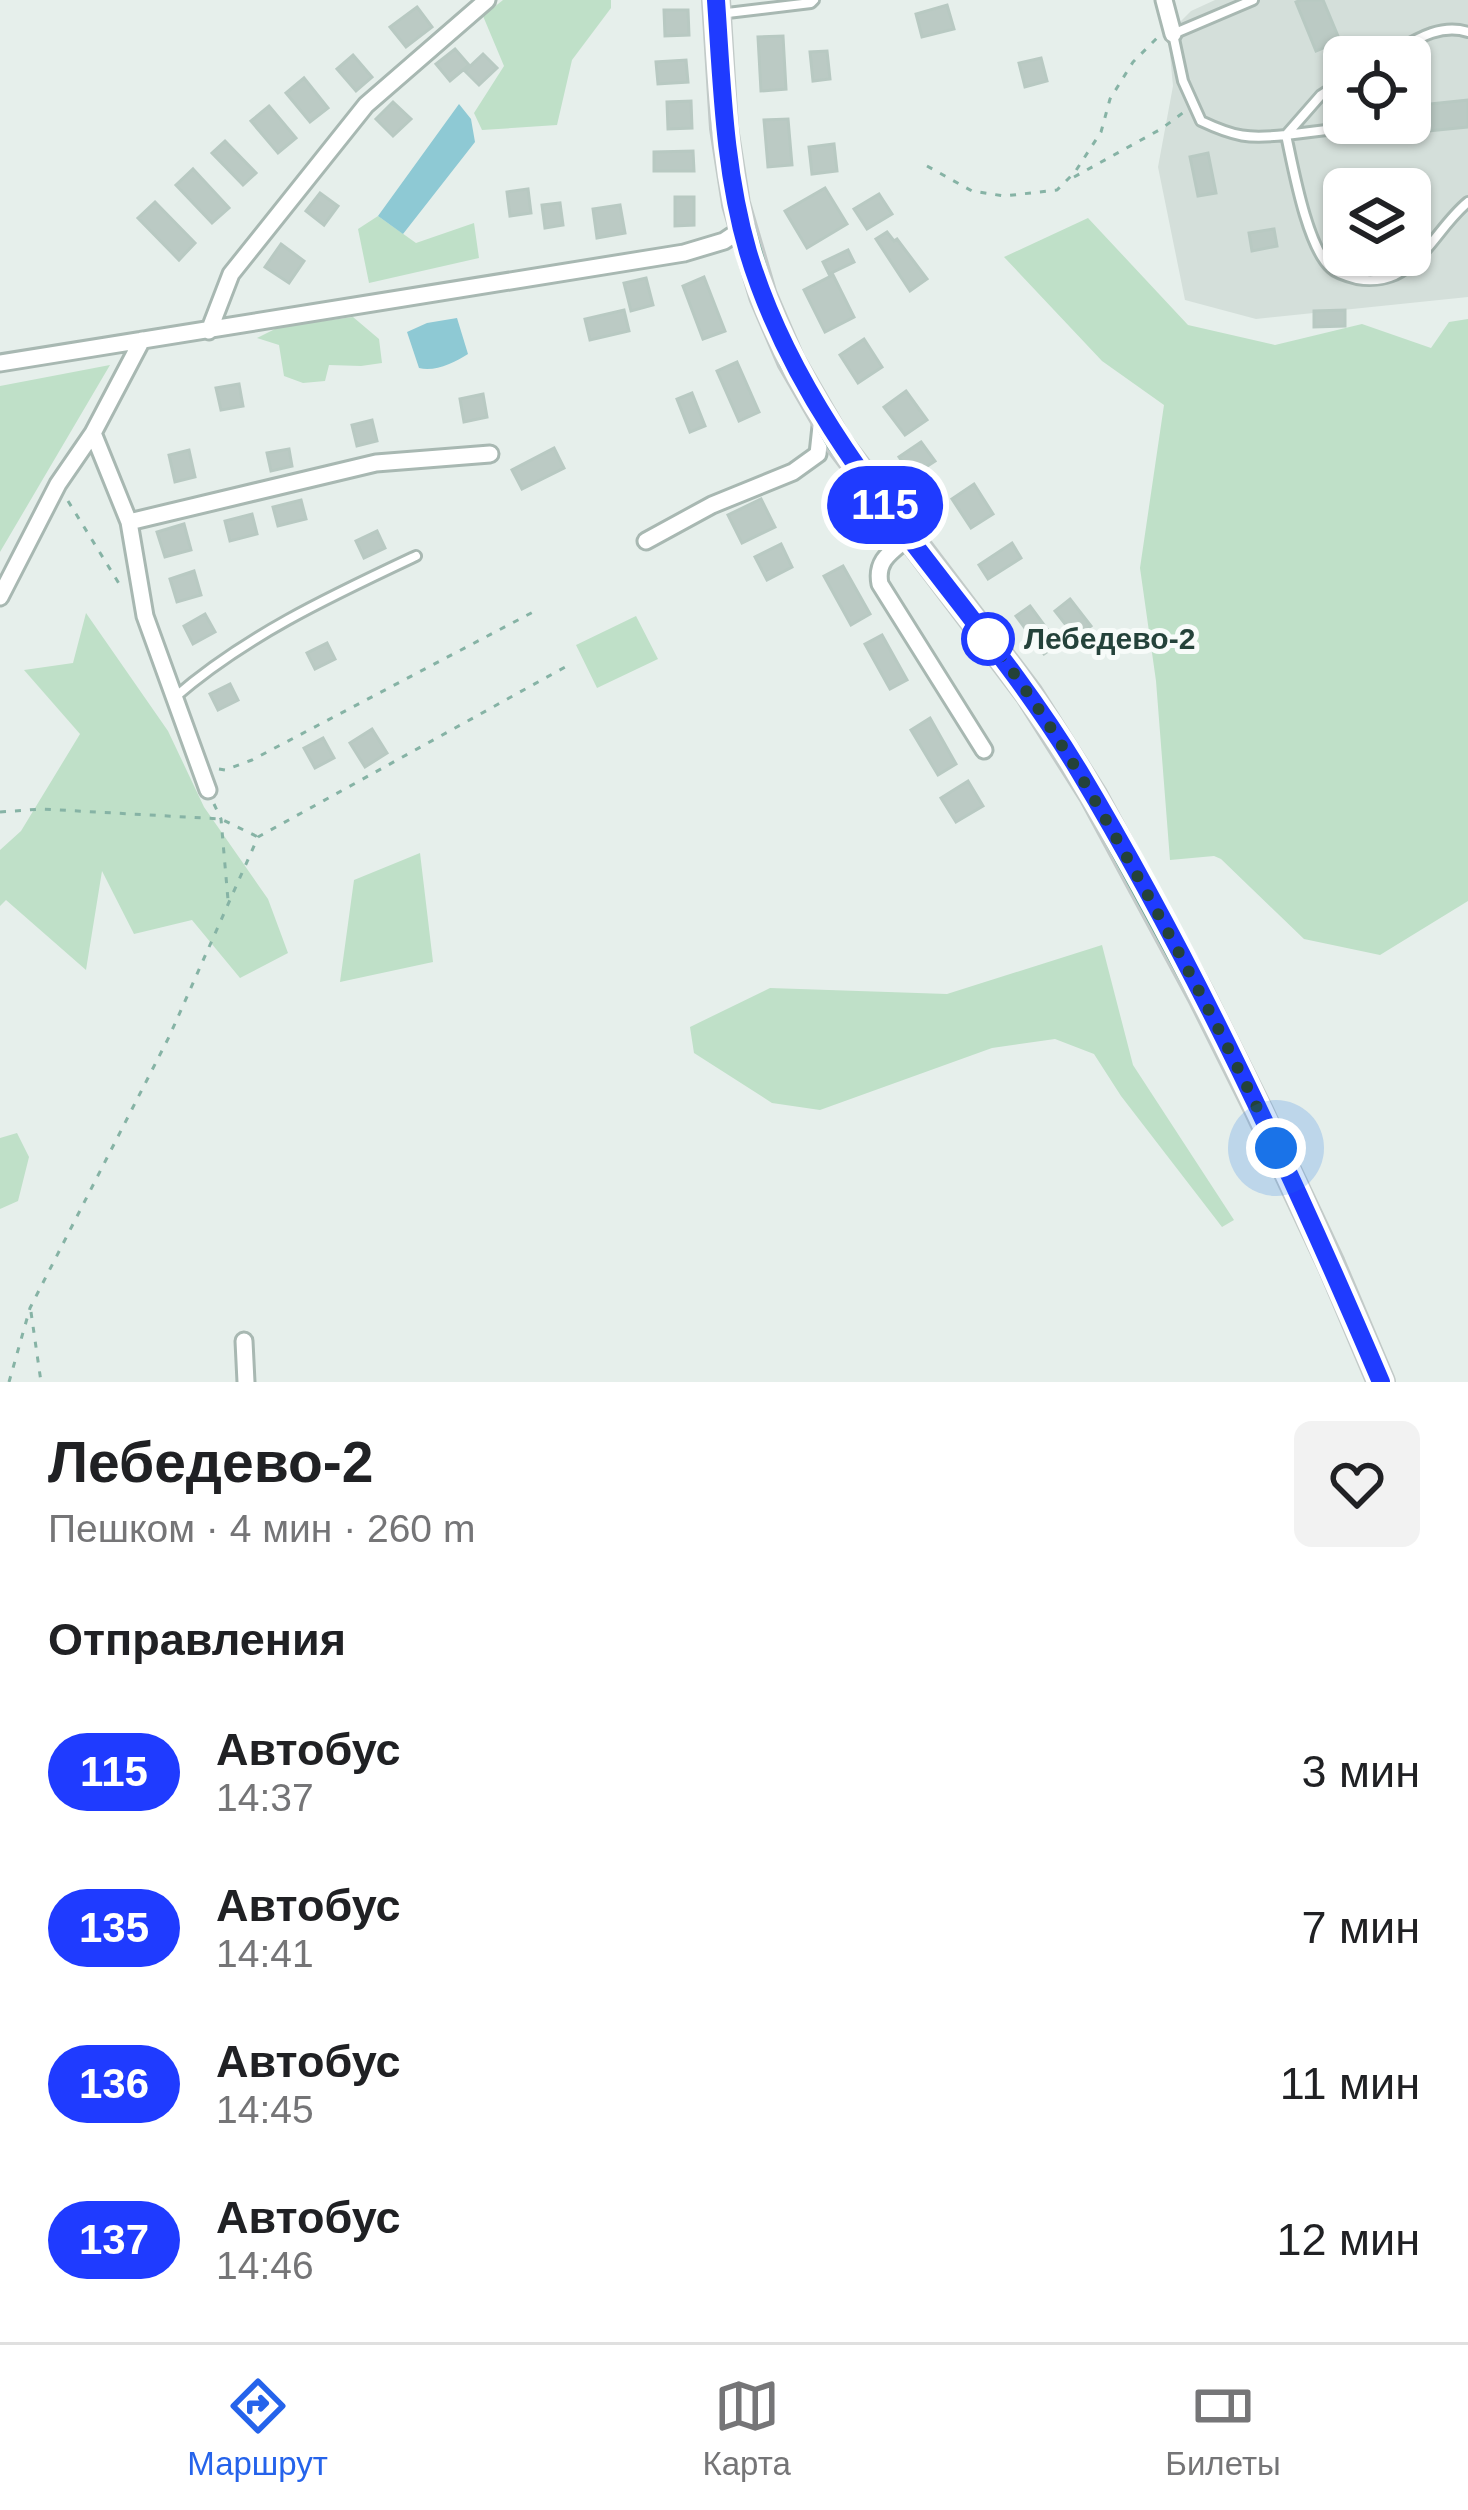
<!DOCTYPE html>
<html lang="ru">
<head>
<meta charset="utf-8">
<style>
  body { margin:0; font-family:Arial,sans-serif; background:#f2f2f2; color:#202124; height:100vh; display:flex; flex-direction:column; font-size:45px; white-space:nowrap }
  * { box-sizing:border-box; margin:0 }
  p { font-size:39px; color:#757577 }
  .icon { flex:none; width:66px; height:66px; fill:none; stroke:currentColor; stroke-width:2; stroke-linecap:round; stroke-linejoin:round }
  .map { position:relative; height:1382px; overflow:hidden }
  .drawer { display:flex; flex-direction:column; background:#fff; flex:1 }
  .drawer>* { flex:none }
  .badge { padding:0 24px; border-radius:39px; font-size:42px; line-height:78px }
  .fabs { position:absolute; left:1323px; top:36px; display:grid; gap:24px }
  .fabs a { display:grid; place-items:center; width:108px; height:108px; border-radius:18px; background:#fff; box-shadow:0 3px 9px #0004; font-size:60px }
  .you { position:absolute; width:60px; height:60px; margin:-30px; border:9px solid #fff; border-radius:50%; background:#1a73e8; box-shadow:0 0 0 18px #1a73e833 }
  .map>.badge { position:absolute; translate:-50% -50%; box-shadow:0 0 0 6px #fff }
  h2 { padding:0 48px; font-size:45px; line-height:108px }
  .round { display:grid; place-items:center; flex:none; width:126px; height:126px; border-radius:18px; background:#f2f2f2 }
  .summary { display:flex; align-items:center; justify-content:space-between; height:204px; padding:0 48px }
  h1 { font-size:57px; font-weight:800; line-height:90px }
  ul { padding:0; list-style:none }
  li { display:flex; align-items:center; gap:36px; height:156px; padding:0 48px }
  li div { flex:1 }
  li b { display:block; font-size:45px }
  li em { font-style:normal }
  li .badge { min-width:132px; font-weight:700; text-align:center }
  .dock { display:flex; justify-content:space-around; align-items:center; height:168px; border-top:3px solid #e0e0e0; background:#fff; font-size:33px; color:#757577 }
  .dock a { display:grid; justify-items:center; gap:6px }
  .dock .on { color:#2563eb }
  .map>svg:first-child { display:block }
</style>
</head>
<body>
<div class="map">
<svg width="1468" height="1382" viewBox="0 0 1468 1382">
  <rect width="100%" height="100%" fill="#e6efeb"/>
  <path fill="#d4dfda" fill-rule="evenodd" d="M1215,0H1468V297L1256,319L1185,300L1158,167L1173,86L1168,34L1191,11ZM1344,57H1410V123H1344ZM1344,189H1410V255H1344Z"/>
  <path fill="#bfe0c8" d="M503,0H611V8L572,60L557,125L482,130L474,113L504,66L483,16Z
    M378,216L416,243L474,223L479,258L369,283L358,229Z
    M1088,218L1188,325L1275,345L1362,324L1431,348L1449,322L1468,319V901L1380,955L1304,939L1221,859L1214,856L1170,860L1156,681L1140,568L1164,405L1102,361L1004,257Z
    M353,317L379,339L382,363L361,366L329,365L325,381L303,383L284,376L279,345L257,338L279,327Z
    M110,365L0,552V386Z
    M86,613L168,731L204,807L268,899L288,953L240,978L192,920L134,934L102,871L86,970L6,900L0,906V850L21,831L80,734L24,670L73,663Z
    M636,616L658,659L597,688L576,645Z
    M420,853L433,962L340,982L354,880Z
    M1102,945L1133,1065L1234,1220L1222,1227L1121,1096L1094,1054L1055,1039L992,1048L820,1110L772,1103L694,1053L690,1027L770,988L947,994Z
    M17,1133L29,1157L18,1201L0,1209V1138Z"/>
  <path fill="#8ec9d4" d="M459,104L471,119L475,142L403,234L378,216Z
    M457,318L468,354C454,363 435,372 419,368L407,332L427,323Z"/>
  <path fill="#bbcac4" stroke="#b8c9c2" stroke-width="3" d="M1301,0H1323L1340,41L1316,51L1296,2Z
    M947,5L954,29L922,37L916,14Z
    M417,7L432,27L406,47L390,27Z
    M664,10H688L689,35L665,36Z
    M783,36L786,89L761,91L758,37Z
    M455,49L469,65L450,81L436,64Z
    M827,51L830,79L813,81L810,52Z
    M483,54L497,68L479,85L465,71Z
    M353,55L372,77L356,91L337,69Z
    M1041,58L1047,81L1025,87L1019,63Z
    M686,60L688,82L658,84L656,62Z
    M304,78L328,108L310,122L286,93Z
    M1468,100V127L1407,133L1406,123H1410V106Z
    M691,101L692,128L668,129L667,102Z
    M393,102L411,119L393,136L376,119Z
    M269,106L296,138L278,153L251,121Z
    M788,119L792,165L768,167L764,120Z
    M225,141L256,173L243,185L212,153Z
    M834,144L837,171L812,174L809,147Z
    M693,151L694,171H654V152Z
    M1208,153L1216,193L1198,196L1190,157Z
    M193,169L229,208L212,223L176,185Z
    M1369,174L1371,189H1344L1343,207L1338,178Z
    M825,188L847,224L807,248L785,211Z
    M528,189L531,213L510,216L507,192Z
    M320,193L338,206L324,225L306,211Z
    M879,194L892,214L867,229L854,209Z
    M675,197H694V225L675,226Z
    M155,202L195,243L179,260L138,218Z
    M560,203L563,225L545,228L542,205Z
    M620,205L625,233L597,238L593,209Z
    M1274,229L1277,246L1252,251L1249,233Z
    M887,232L894,241L897,239L927,279L910,291L876,239Z
    M281,244L304,261L289,283L265,267Z
    M848,250L854,262L829,274L823,262Z
    M833,275L854,317L825,332L804,290Z
    M704,277L725,331L703,339L683,286Z
    M646,278L653,305L631,311L624,283Z
    M624,310L629,331L590,340L585,319Z
    M1345,310V326L1314,327V311Z
    M864,339L882,367L858,383L840,355Z
    M737,362L759,412L739,421L717,371Z
    M239,384L243,406L221,410L216,388Z
    M906,391L927,420L905,435L884,407Z
    M692,393L705,426L690,432L677,399Z
    M483,394L487,417L464,422L460,399Z
    M372,420L377,441L357,446L352,425Z
    M921,442L935,461L912,476L899,457Z
    M554,448L564,468L522,489L512,470Z
    M289,449L292,466L271,471L267,453Z
    M189,450L195,477L175,482L169,455Z
    M974,484L993,514L971,528L952,499Z
    M761,499L775,527L742,543L728,515Z
    M301,500L306,519L278,526L273,507Z
    M252,514L257,534L230,541L225,521Z
    M184,524L191,550L165,557L157,532Z
    M377,531L385,548L364,558L356,541Z
    M1012,543L1021,558L988,579L979,565Z
    M781,544L792,567L767,580L755,557Z
    M843,566L870,614L851,625L824,576Z
    M194,571L201,595L177,602L170,579Z
    M1070,599L1091,626L1076,638L1055,611Z
    M1030,606L1058,644L1044,654L1016,616Z
    M205,614L215,632L193,644L184,626Z
    M882,635L907,680L890,689L865,644Z
    M327,643L335,659L315,669L307,653Z
    M230,684L238,700L218,710L210,694Z
    M930,718L956,764L938,775L911,730Z
    M372,729L387,753L365,767L350,743Z
    M323,738L334,758L315,768L304,748Z
    M968,781L983,806L956,822L941,798Z"/>
  <g fill="none" stroke-linecap="round" stroke-linejoin="round">
    <defs>
      <path id="lane" d="M1253,0L1173,34L1183,81L1201,121C1235,137 1248,139 1286,135C1293,167 1307,247 1331,268C1337,274 1349,277 1357,279C1369,281 1384,280 1395,275C1427,259 1441,224 1468,202
        M719,14L811,3L814,0
        M1385,57C1411,43 1438,22 1468,32
        M1344,80L1321,95L1286,135L1383,123
        M174,698C245,636 331,596 416,556"/>
      <path id="street" d="M1164,0L1173,34
        M209,331L231,274L366,105L487,0
        M0,363L684,253L724,241L742,229
        M93,433L129,522L145,616L208,790
        M129,522L376,463L490,454
        M910,536C893,551 875,559 880,584L984,750
        M646,541L712,505L793,472L818,454L822,417
        M0,597L58,484L93,433L142,340
        M244,1341L246,1382"/>
      <path id="primary" d="M716,0L724,128L736,204L763,296L791,361L838,442L1029,694L1093,795L1201,995L1258,1109L1331,1264L1381,1382"/>
    </defs>
    <use href="#lane" stroke="#a8b8b2" stroke-width="14"/>
    <use href="#street" stroke="#a8b8b2" stroke-width="21"/>
    <use href="#primary" stroke="#c2cac8" stroke-width="30"/>
    <path stroke="#86b3a5" stroke-width="3" stroke-dasharray="6 9" stroke-linecap="butt" d="M927,166L972,191L1004,196L1057,190L1075,172L1101,132L1110,99L1133,62L1159,36
      M1074,177L1161,129L1184,112
      M68,501L123,590
      M219,769L225,770L252,760L535,611
      M214,804L221,819L228,900
      M0,812L42,809L221,819L258,837
      M31,1312L41,1382
      M9,1382L30,1308L169,1037L258,837L567,666"/>
    <use href="#lane" stroke="#fff" stroke-width="8"/>
    <use href="#street" stroke="#fff" stroke-width="15"/>
    <use href="#primary" stroke="#6aa596" stroke-width="24"/>
  </g>
  <g fill="none" stroke-linecap="round" stroke-linejoin="round">
    <defs>
      <path id="line" d="M716,0C722,85 724,169 748,252C809,455 972,593 1079,771C1195,965 1292,1173 1381,1382"/>
    </defs>
    <use href="#line" stroke="#fff" stroke-width="27"/>
    <use href="#line" stroke="#1f3bff" stroke-width="18"/>
    <path stroke="#24423a" stroke-width="12" stroke-dasharray="0 21.6" d="M988,639C1043,709 1087,785 1130,863C1182,956 1231,1051 1276,1148"/>
  </g>
  <circle fill="#fff" stroke="#1f3bff" stroke-width="6" cx="988" cy="639" r="24"/>
  <g text-anchor="middle" stroke-width="10" stroke-linejoin="round" paint-order="stroke">
    <g font-size="30" font-weight="bold" fill="#24423a" stroke="#f7fbf9" text-anchor="start">
      <text x="1024" y="649">Лебедево-2</text>
    </g>
  </g>
</svg>
<div class="fabs">
<a><svg class="icon" aria-label="locate" viewBox="0 0 24 24"><circle cx="12" cy="12" r="6"/><path d="M12 2v4M12 18v4M2 12h4M18 12h4"/></svg></a>
<a><svg class="icon" aria-label="layers" viewBox="0 0 24 24"><path d="M12 4l9 5-9 5-9-5zM3 14l9 5 9-5"/></svg></a>
</div>
<div class="you" style="left:1276px;top:1148px"></div>
<b class="badge" style="left:885px;top:505px;background:#1f3bff;color:#fff">115</b>
</div>
<section class="drawer">
<div class="summary"><div><h1>Лебедево-2</h1><p>Пешком · 4 мин · 260 m</p></div><a class="round"><svg class="icon" aria-label="heart" viewBox="0 0 24 24"><path d="M12 20l-8-8c-3-5 5-10 8-4 3-6 11-1 8 4z"/></svg></a></div>
<h2>Отправления</h2>
<ul>
<li><span class="badge" style="background:#1f3bff;color:#fff">115</span><div><b>Автобус</b><p>14:37</p></div><em>3 мин</em></li>
<li><span class="badge" style="background:#1f3bff;color:#fff">135</span><div><b>Автобус</b><p>14:41</p></div><em>7 мин</em></li>
<li><span class="badge" style="background:#1f3bff;color:#fff">136</span><div><b>Автобус</b><p>14:45</p></div><em>11 мин</em></li>
<li><span class="badge" style="background:#1f3bff;color:#fff">137</span><div><b>Автобус</b><p>14:46</p></div><em>12 мин</em></li>
</ul>
</section>
<nav class="dock">
<a class="on"><svg class="icon" aria-label="directions" viewBox="0 0 24 24"><path d="M12 3l9 9-9 9-9-9zM9 14v-3h6M13 9l2 2-2 2"/></svg>Маршрут</a>
<a><svg class="icon" aria-label="map" viewBox="0 0 24 24"><path d="M3 6l6-2 6 2 6-2v14l-6 2-6-2-6 2zM9 4v14M15 6v14"/></svg>Карта</a>
<a><svg class="icon" aria-label="tickets" viewBox="0 0 24 24"><path d="M3 7h18v10H3zM15 7v10"/></svg>Билеты</a>
</nav>
</body>
</html>
